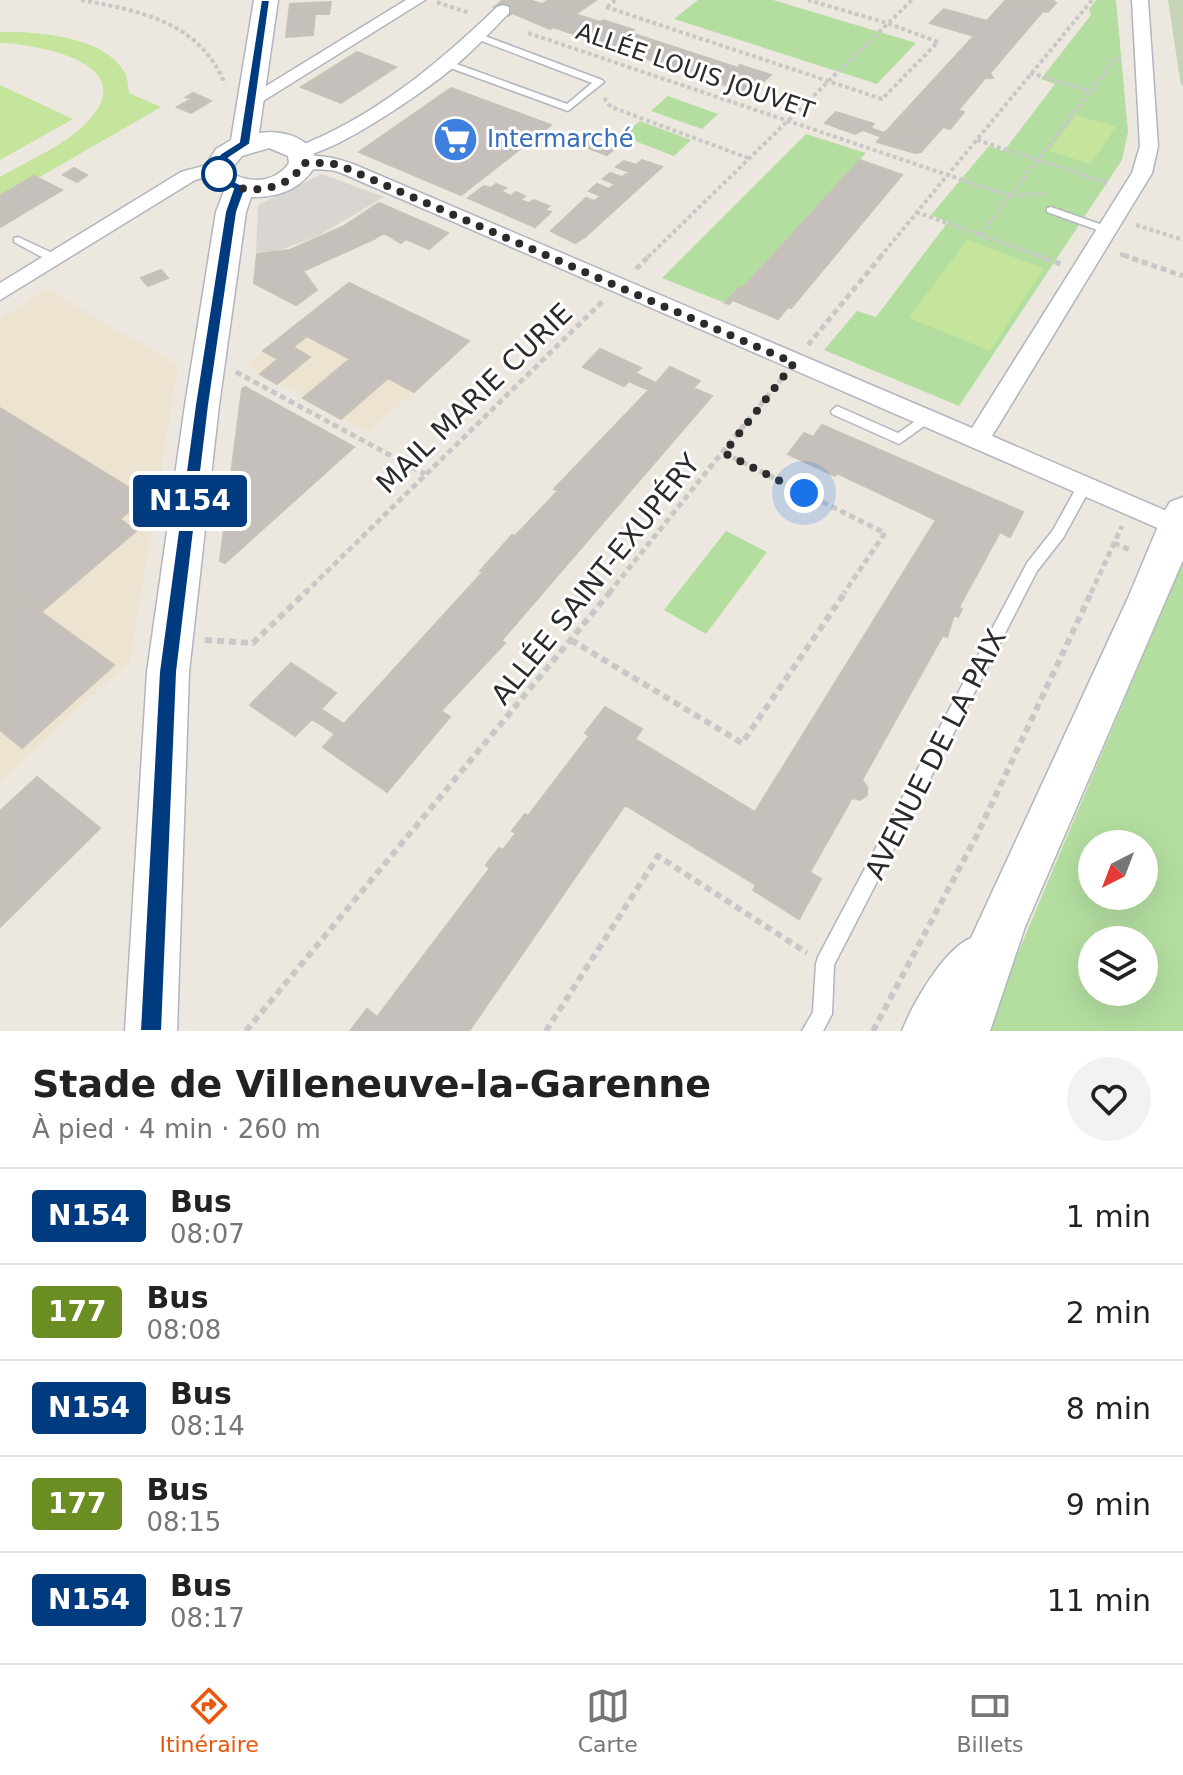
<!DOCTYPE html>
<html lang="fr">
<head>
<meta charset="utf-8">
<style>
  body { margin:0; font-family:"DejaVu Sans",sans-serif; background:#f2f2f2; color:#222; height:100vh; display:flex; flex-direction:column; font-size:30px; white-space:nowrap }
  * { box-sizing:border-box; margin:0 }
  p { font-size:26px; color:#767676 }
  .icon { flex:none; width:44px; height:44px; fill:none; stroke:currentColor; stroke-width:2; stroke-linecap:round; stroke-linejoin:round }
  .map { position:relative; height:1031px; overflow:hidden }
  .sheet { display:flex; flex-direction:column; background:#fff; flex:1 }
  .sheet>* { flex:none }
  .badge { padding:0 16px; border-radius:6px; font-size:28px; line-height:52px }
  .needle { width:52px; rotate:222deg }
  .tools { position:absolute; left:1078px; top:830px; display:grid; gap:16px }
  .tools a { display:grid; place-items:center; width:80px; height:80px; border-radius:50%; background:#fff; box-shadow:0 8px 32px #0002; font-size:40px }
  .you { position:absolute; width:40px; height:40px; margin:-20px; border:6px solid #fff; border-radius:50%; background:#1a73e8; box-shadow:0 0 0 12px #1a73e833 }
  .map>.badge { position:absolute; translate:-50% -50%; box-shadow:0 0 0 4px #fff }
  .round { display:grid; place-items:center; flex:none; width:84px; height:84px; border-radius:42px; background:#f2f2f2 }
  .summary { display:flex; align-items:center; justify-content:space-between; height:136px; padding:0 32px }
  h1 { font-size:38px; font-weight:700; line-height:60px }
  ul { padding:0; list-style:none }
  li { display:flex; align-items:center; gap:24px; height:96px; padding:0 32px; border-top:2px solid #e0e0e0 }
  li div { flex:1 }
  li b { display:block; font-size:30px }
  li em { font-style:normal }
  li .badge { min-width:88px; font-weight:700; text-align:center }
  .tabs { display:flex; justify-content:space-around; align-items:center; height:112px; border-top:2px solid #e0e0e0; background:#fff; font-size:22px; color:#767676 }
  .tabs a { display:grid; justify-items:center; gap:4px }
  .tabs .on { color:#ea580c }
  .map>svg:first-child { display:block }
</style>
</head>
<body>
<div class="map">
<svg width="1183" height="1031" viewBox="0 0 1183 1031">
  <rect width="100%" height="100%" fill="#ece7df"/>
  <path fill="#ece3d0" d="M349,284L470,342L368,432L247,365Z
    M46,289L178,365L130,661L0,781V319Z"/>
  <path fill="#b4dea0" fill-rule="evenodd" d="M698,0H773L916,43L877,84L674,19Z
    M1096,0H1116L1128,132L1122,160L959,406L824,350L857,311L876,317L948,222L931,215L989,146L1004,151L1055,84L1041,79L1091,15L1089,9Z
    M668,96L718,114L702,129L651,111Z
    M640,121L691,140L674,156L622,136Z
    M806,134L866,153L743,288L740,287L725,303L662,278Z
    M726,531L767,552L706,634L664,610Z
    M1183,561V1031H985ZM1092,844H1144V896H1092ZM1092,940H1144V992H1092Z"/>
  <path fill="#c5d4b7" d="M1168,0H1183V86L1181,85Z"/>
  <path fill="#c5e49c" d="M0,32C36,31 108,36 126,75C128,80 128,88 129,93L161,107L0,200V177C29,160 67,145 89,120C141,63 38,44 0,43Z
    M0,85L73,119L0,160Z
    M1076,115L1116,127L1090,164L1049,151Z
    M967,240L1044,268L990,351L909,318Z"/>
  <path fill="#d9d6d1" d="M322,174L384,197L318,236L278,251L256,252L258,205Z"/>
  <path fill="#c5c0bb" stroke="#c7c2b8" stroke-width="2" d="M504,0H529L510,12L494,7Z
    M529,0L600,22L603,20L634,30L631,33L738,68L740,65L771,75L763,82L758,81L746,92L645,58L641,60L609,49L612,47L553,27L550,29L510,12Z
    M549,0H596L576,14L544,3Z
    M1006,0H1052L1056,3L1048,12L1043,11L990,73L993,78H985L971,95L958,110L964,112L950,129L943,127L933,138L892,125L974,36L930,23L944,9L987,21Z
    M331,2L329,14H315L313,35L286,37L290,4Z
    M357,52L396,67L341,103L301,87Z
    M451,88L551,125L461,195L359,152Z
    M193,93L211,101L191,113L177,107L191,99L186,97Z
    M836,112L874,124L870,128L884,133L893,125L877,142L882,137L863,130L855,134L825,123Z
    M893,125L933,138L921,152L915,153L877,142Z
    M586,139L614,149L607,155L580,145Z
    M642,160L662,167L585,237L575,243L551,231L586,198L594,201L601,196L589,191L597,184L609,189L615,184L603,179L610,173L622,177L629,172L616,167L624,161L636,165Z
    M860,160L902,175L791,308L788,307L778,319L733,300L729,304L725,303L740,287L743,288Z
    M74,168L87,175L77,182L63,175Z
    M34,176L62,190L0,227V196Z
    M496,184L506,188L501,191L511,196L516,192L525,196L520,200L529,203L534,200L549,206L545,210L551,212L535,227L468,198L484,186L491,188Z
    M379,203L439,229L448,233L429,249L406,239L401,243L384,233L374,239L344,226Z
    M344,226L374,239L303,271L317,290L296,305L254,283L257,254L290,250Z
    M161,270L168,278L148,286L141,278Z
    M349,283L469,341L414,392L388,378L341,419L303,398L350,359L307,336L293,347L310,357L277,384L260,374L278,359L263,351Z
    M600,349L641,368L635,373L656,383L670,367L700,381L693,388L712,396L501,641L505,643L441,711L450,717L387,792L323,747L335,734L312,719L295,736L250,705L291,663L336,693L321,709L344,724L483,572L480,571L512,535L515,536L558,491L554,489L649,390L629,381L624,386L583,367Z
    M245,387L354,447L225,563L220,561L242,389Z
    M0,408L146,498L120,519L136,531L41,612L0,582Z
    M822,425L1023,512L1010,537L1000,532L959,607L962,609L958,617L954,615L947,637L943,635L862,780L867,787V795L860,800L852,798L810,872L821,879L799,919L753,890L756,885L625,805L469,1031H350L367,1009L377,1017L490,868L486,865L499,848L503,850L516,833L512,831L525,814L528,816L589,736L585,733L605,707L642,729L635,739L755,812L936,520L837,473L835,476L788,454L804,433L813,437Z
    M0,582L114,665L22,748L0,730Z
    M37,777L100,828L0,927V811Z"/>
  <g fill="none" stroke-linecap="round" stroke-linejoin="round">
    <path stroke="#c5c1bb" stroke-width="18" stroke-dasharray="18 9" stroke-linecap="butt" d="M503,10L517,0"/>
    <defs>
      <path id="lane" d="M477,33L602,80L604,82L568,111L445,66V62H451L567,104L592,83L474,38V34Z
        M1051,207L1111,228L1113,230L1111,232H1103L1047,212V208Z
        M18,237L59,256L61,259L55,263L51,262L14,242V238Z
        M837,406L898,433L923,416H933L934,419L899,444L832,414L831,411Z
        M1084,482L1091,487L1063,538L1037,571L834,965L832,1014L823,1031H802L813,1012L816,964L818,957L1027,563L1053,530L1079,483Z"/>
      <path id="street" d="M406,0H425L255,106L249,107L240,102Z
        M1132,0H1148L1158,146L1152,173L992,436L1183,518V534L1176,536L339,172C325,167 304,173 293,163C307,150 336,158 353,164L972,428L1132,173L1140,146Z
        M503,5L509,7V13C491,31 474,50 455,66C431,87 323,163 294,156L292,152L294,148C372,119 438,64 497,7Z
        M218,162L228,168L225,172L195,180L0,300V283L181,172Z"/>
      <path id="secondary" d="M254,0H278L259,133C283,130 312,137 317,163C303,188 280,198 251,197L246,212L219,405L189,672L177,1031H125L147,672L185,405L216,212L224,191L213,186L204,168L216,149L231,140ZM269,148L288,156L289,163C277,181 254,184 235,175L232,168L242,156Z
        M1183,497V560L1025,927L990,1031H902C913,1003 944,949 971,938L1128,598L1164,512L1170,502Z"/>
    </defs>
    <use href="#lane" stroke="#b2b5be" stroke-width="3"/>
    <use href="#street" stroke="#b2b5be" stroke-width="3"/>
    <use href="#secondary" stroke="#b2b5be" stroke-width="3"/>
    <path stroke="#c8c8c8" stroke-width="4" stroke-dasharray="4 3" stroke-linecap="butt" d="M81,0C141,11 200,22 225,84
      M437,2L469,13
      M606,7L882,99L938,42L887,23L808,0
      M607,7L616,0
      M528,33L1010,196L1043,193
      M1030,73L1090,91
      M604,98L611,107L748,158
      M977,140L1108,183
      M916,212L1042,257
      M1136,225L1183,240
      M980,235L1116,58L1123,59
      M1120,254L1129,257
      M648,257L912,0
      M880,257L1092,0"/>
    <path stroke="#c8c8c8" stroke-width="5" stroke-dasharray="6 4" stroke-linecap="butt" d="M1036,255L1061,264
      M1123,255L1183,276
      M636,269L650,255
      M808,345L882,255
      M236,372L425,474
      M724,453L885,533L844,593
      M1114,543L1132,551
      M305,593L603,301
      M609,593L782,378
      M1091,593L1122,526"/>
    <path stroke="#c8c8c8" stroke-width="6" stroke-dasharray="7 5" stroke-linecap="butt" d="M205,640L253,643L307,591
      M571,640L742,743L846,591
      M246,1031L611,591
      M546,1031L658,856L807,953
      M873,1031L977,835L1092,591"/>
    <use href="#lane" fill="#fff" fill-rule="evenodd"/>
    <use href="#street" fill="#fff" fill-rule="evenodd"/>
    <use href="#secondary" fill="#fff" fill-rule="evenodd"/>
  </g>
  <path fill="#003b80" stroke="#fff" stroke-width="2" d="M261,0H270L250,144L229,158L224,168L228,178L246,187L237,212L209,405L177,672L162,1031H140L159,672L195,405L225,212L233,189L219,182L212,168L220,154L239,142Z"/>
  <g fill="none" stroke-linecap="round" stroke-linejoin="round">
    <path stroke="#2b2b2b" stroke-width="8" stroke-dasharray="0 14.4" d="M219,174C236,200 292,191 303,163H331L346,168L794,363L724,453L804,493"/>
  </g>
  <defs>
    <symbol id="supermarket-disc" viewBox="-11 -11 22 22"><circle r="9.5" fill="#3f7fe0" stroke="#fff"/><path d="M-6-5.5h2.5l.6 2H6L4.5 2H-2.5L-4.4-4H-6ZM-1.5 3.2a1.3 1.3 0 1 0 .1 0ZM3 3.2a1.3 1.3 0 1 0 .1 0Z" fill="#fff"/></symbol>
  </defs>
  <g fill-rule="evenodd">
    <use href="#supermarket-disc" x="430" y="114" width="51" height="51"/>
  </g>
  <circle fill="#fff" stroke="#003b80" stroke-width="4" cx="219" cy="174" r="16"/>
  <g text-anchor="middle" stroke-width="6" stroke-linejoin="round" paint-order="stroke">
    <g font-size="24" fill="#2b2b2b" stroke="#fff">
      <text transform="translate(695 71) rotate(19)" y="8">ALLÉE LOUIS JOUVET</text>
    </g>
    <g font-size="24" fill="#366cbe" stroke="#fff" text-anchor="start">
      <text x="487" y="147">Intermarché</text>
    </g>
    <g font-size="28" fill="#2b2b2b" stroke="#fff">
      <text transform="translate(474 398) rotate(-44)" y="10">MAIL MARIE CURIE</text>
      <text transform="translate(595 579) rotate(-51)" y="10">ALLÉE SAINT-EXUPÉRY</text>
      <text transform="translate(935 754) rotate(-63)" y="10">AVENUE DE LA PAIX</text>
    </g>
  </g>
</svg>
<div class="tools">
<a><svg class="needle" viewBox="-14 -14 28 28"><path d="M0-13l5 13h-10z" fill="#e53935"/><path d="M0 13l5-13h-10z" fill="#767676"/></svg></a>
<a><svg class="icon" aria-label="layers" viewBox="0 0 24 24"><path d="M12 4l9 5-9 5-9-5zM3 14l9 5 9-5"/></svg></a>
</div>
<div class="you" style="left:804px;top:493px"></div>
<b class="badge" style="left:190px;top:501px;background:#003b80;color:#fff">N154</b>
</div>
<section class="sheet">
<div class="summary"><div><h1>Stade de Villeneuve-la-Garenne</h1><p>À pied · 4 min · 260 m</p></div><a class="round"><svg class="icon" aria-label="heart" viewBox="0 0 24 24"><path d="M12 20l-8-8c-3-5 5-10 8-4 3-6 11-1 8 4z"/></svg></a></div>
<ul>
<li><span class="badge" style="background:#003b80;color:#fff">N154</span><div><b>Bus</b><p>08:07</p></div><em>1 min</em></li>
<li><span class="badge" style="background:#6b8e23;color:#fff">177</span><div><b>Bus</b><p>08:08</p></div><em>2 min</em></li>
<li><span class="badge" style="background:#003b80;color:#fff">N154</span><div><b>Bus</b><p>08:14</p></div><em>8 min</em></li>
<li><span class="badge" style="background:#6b8e23;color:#fff">177</span><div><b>Bus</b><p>08:15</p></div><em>9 min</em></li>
<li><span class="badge" style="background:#003b80;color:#fff">N154</span><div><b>Bus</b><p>08:17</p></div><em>11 min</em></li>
</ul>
</section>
<nav class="tabs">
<a class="on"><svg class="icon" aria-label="directions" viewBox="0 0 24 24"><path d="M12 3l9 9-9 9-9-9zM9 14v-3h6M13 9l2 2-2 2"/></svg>Itinéraire</a>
<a><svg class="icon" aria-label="map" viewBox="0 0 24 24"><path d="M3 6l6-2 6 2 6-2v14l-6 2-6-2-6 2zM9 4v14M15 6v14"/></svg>Carte</a>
<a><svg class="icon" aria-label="tickets" viewBox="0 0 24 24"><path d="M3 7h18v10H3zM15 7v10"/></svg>Billets</a>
</nav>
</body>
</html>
